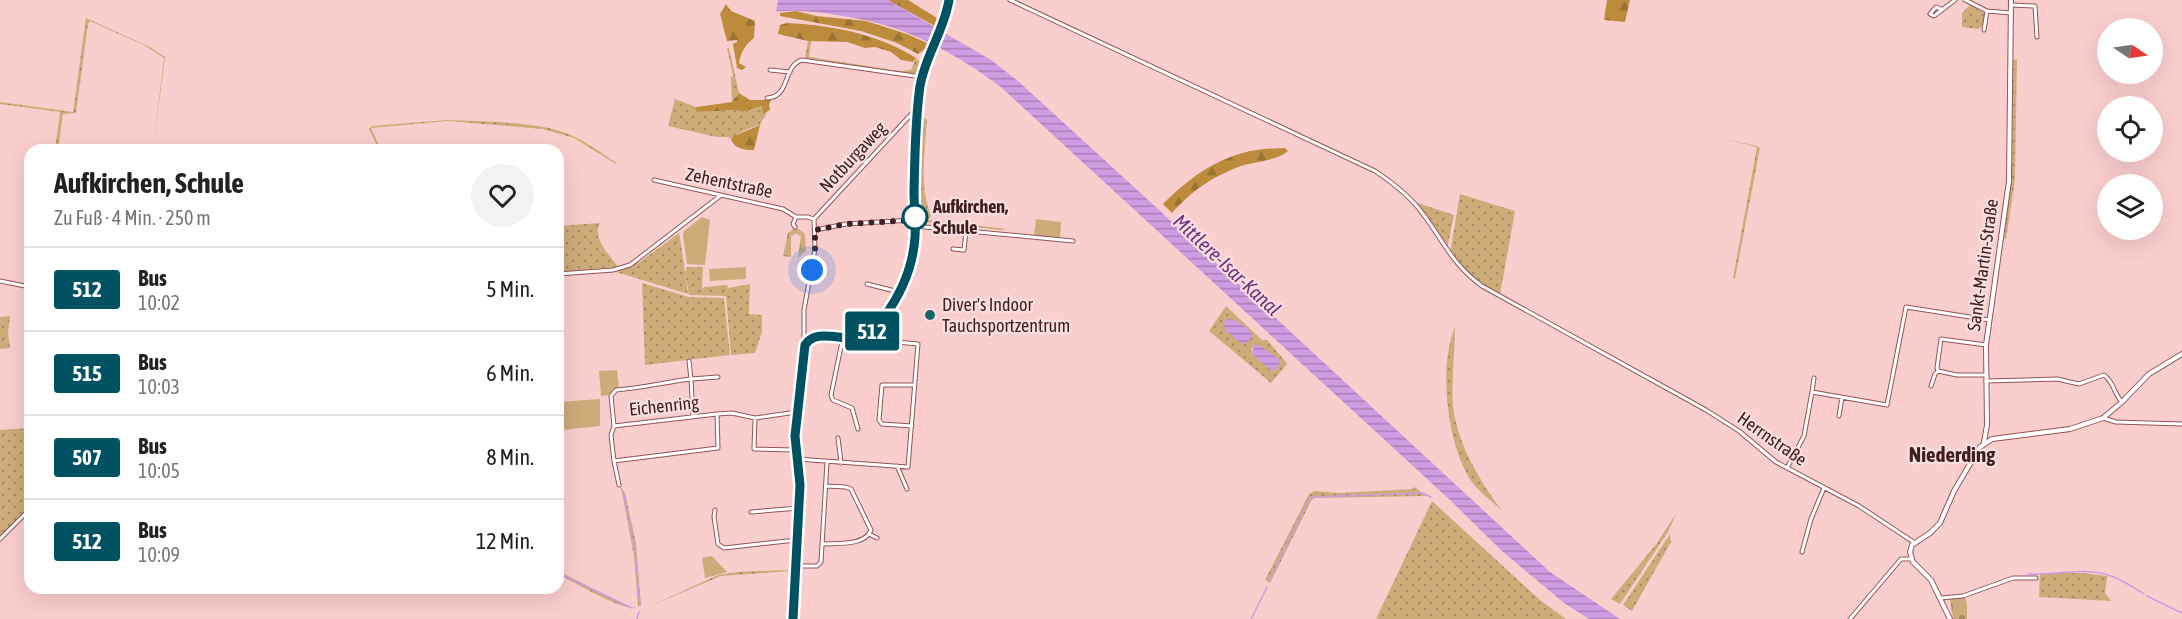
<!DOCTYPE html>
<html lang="de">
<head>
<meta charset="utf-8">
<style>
  body { margin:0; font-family:"Asap Condensed",sans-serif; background:#f2f2f2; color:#222; height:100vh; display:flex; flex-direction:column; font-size:22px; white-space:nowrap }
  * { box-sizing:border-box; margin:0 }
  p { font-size:20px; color:#767676 }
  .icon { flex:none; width:33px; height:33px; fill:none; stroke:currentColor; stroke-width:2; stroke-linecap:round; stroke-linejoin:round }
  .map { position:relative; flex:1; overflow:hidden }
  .details { position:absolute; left:24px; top:144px; width:540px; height:450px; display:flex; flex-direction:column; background:#fff; border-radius:18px; box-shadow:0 6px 24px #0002 }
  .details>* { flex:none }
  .badge { padding:0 12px; border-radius:4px; font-size:21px; line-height:39px }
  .needle { width:39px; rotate:103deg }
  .controls { position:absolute; left:2097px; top:18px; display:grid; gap:12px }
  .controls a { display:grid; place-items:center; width:66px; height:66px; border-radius:50%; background:#fff; box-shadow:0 6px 24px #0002; font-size:30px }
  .you { position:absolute; width:30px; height:30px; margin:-15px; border:4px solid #fff; border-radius:50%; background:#1a73e8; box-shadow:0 0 0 9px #1a73e833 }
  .map>.badge { position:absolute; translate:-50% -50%; box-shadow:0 0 0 3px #fff }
  .round { display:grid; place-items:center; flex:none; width:63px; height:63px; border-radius:32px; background:#f2f2f2 }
  .headline { display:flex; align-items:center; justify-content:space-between; height:102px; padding:0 30px }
  h1 { font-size:28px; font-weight:700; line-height:45px }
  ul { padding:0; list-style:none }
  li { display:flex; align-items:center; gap:18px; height:84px; padding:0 30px; border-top:2px solid #e0e0e0 }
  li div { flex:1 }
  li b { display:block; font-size:22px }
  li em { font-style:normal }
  li .badge { min-width:66px; font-weight:700; text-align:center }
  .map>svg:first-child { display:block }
</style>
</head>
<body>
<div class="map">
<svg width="2182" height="619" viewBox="0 0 2182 619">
  <defs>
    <pattern id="grass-dots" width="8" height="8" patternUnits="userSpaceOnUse" patternTransform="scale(1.5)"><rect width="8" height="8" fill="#ceac7a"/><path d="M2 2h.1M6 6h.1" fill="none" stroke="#a88c64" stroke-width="1.8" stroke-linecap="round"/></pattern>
    <pattern id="forest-firs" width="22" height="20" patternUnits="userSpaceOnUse" patternTransform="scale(1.5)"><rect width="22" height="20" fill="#bc8c3c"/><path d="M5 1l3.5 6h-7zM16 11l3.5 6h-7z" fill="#9a7232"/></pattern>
    <pattern id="cemetery-stones" width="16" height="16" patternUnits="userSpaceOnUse" patternTransform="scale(1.5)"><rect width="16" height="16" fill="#ceac7a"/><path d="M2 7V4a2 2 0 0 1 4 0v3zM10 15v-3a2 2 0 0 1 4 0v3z" fill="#a88c64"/></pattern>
    <pattern id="water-rules" width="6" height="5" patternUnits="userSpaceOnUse" patternTransform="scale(1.5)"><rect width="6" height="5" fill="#cf9be1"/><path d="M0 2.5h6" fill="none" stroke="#a97eb6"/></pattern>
  </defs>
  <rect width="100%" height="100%" fill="#fbcece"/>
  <path fill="url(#grass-dots)" fill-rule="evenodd" d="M1970,5L1986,14L1985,24L1978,29L1962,27V13Z
    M86,18L150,47L165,57L153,150L164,58L144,45L90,21L88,24L76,113L63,114L58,150H55L60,112L0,104V102L73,112Z
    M808,41H811L809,57L900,71L911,70L916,58L921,63L919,71L915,74L805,58Z
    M727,48H729L739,93L732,102L731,77L733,76Z
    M2017,59L2015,180L2006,239H2004L2012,172L2013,60Z
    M675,99L696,107L695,109L698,112L738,110L742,112L762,106L764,113L767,112L760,125C754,126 735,134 731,139L728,137H716L668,126Z
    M922,116L927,120C925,152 919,185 931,216L928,220L1007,229L1001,230L924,222L917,197Z
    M447,120C479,121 530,122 560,131C581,137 599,152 617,163L616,164L574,138L543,129L448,121L371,128L381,150H379L369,129L372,126Z
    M1720,138L1757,146L1760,148L1735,279L1733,278L1757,147Z
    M1460,194L1515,211L1500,295L1470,275L1450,253Z
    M1415,202L1454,215L1447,249Z
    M600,223C592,239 609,254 618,267L558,272V226Z
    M679,233C683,255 685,273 688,294L616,272L641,261Z
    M687,267H703L702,289L704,287L727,285L728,288L750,284L749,314L762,315V332L755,353L731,355L726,296L689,295L685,272Z
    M642,283L689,297L724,298L730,355L645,365Z
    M1226,306L1262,340H1267L1285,361L1287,364L1271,383L1209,331ZM1256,344L1280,361L1275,371L1270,369L1251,353V349Z
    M10,316L8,333L10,348L0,349V317Z
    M1455,327C1455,353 1451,380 1453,406C1458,446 1479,479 1502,511C1493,502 1480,493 1472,482C1447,447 1438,366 1455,327Z
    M30,428V507L0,537V430Z
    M621,487L625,493L636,543L641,605L638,606L634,556Z
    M1415,487L1426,496L1314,498L1311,501L1270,583L1265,580L1309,494L1315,491L1338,493L1413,489Z
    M1432,501L1540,600L1566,619H1376Z
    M1677,512L1668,532L1620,604L1611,599L1657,543Z
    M1670,534L1671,542L1632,611L1623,605Z
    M784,570H790L791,575V619H789L790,571L721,576L648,607L718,575L737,572Z
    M558,571L628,606L636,608C618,609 576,583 558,574Z
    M2040,573H2083L2107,576L2105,593L2111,601L2039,597Z"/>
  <path fill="url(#forest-firs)" d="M888,0H908L937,18L940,23L938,28Z
    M1607,0H1630L1625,22L1604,20Z
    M726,4L731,11L755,21L754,38C745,45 741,52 739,63L746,67L742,70L737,68L733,44L737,42V40L727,41L720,14Z
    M796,11L816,16L866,21L907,34L929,44L928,47L918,54L897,43L861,31L780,16V13Z
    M787,23C831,25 879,34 916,58L913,62L901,60L891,52L875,47L865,48L847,42L808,41L778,34L780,25Z
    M739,93L750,100H771L769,105L770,110L763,114L762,106L742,112L738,110L697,112L695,109L696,107L732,102Z
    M760,125L754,150C745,150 734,149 731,139L734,136Z
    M1264,149L1285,148L1288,151C1275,162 1254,161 1238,167C1209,179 1193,190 1172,213L1163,204C1191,176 1223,153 1264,149Z"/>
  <path fill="url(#cemetery-stones)" d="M794,229H799L805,234L806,251L798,258L801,236L795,233L794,235L791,236V257L783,256L788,233Z
    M1965,597L1967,604V619H1953L1950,599Z"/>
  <path fill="#ceac7a" d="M702,217L710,220L705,265L687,264L683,235L684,231Z
    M1036,219L1061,222L1060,238L1034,235Z
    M746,267V279L710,281L709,269Z
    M617,370L619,387L613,389L610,395L601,396L599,371Z
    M600,399V426L562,430L558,402Z
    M711,556L713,557L727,572L705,578L702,558Z"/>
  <path fill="url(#water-rules)" d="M778,0H888L991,60L1018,81L1146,198L1550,572L1620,619H1589L1564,603L1502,551L1450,500L1002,88C959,55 908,27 854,18C837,15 817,11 799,11C792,10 784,12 776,11Z
    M1227,319C1238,319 1247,327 1253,335L1248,342L1242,344L1226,331L1223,324Z
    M1255,344L1262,347L1281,361L1275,371L1270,369L1251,353Z"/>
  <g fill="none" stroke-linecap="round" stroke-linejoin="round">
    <path stroke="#cf9be1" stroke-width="1.5" d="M623,492L635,551L640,606
      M558,573L632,608
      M2028,574C2056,576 2084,566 2111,576C2123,580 2134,588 2144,594
      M1269,581L1309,499L1314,497L1422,493L1431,497
      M2147,596L2182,613
      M637,619L639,612
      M1251,619L1267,587"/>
    <defs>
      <path id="minor" d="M1010,0L1375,171C1393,183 1411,197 1423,214C1444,242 1452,264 1482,286L1706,410L1739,431L1776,462L1859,506L1915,543
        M1965,0L1987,11L2011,13
        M2011,5L2035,6L2037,37
        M1941,9L1936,7L1930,14L1934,16L1955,0
        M1984,30L1987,11
        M770,70L790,72
        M767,98C791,97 782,66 802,60L922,77
        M654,180L783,209L796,217
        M915,226L1073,241
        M795,227L793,224L796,217H808L814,219
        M815,230L846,224L913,220
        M953,249L964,250L966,231
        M558,274L613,270L630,265L720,196
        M0,281L30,287
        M867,284L899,292
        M843,337L831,395L833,400L852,408L858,429
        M804,345V310L815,249L814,219L917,108
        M689,361L691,379L718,377
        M1986,375H1957L1938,371L1937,368L1941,339L1986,345
        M1986,381L2057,379L2079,384L2104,375C2114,382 2114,394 2122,402
        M1931,386L1935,374L1938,371
        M1812,392L1814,378
        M717,414L614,426L611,435L614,461L718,448L717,414L732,413L755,418L797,412
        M1839,416L1842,397
        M755,418L754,449L796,450
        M2103,418L2116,422L2182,424
        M614,426L611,396L616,390C642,388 666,382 691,379L693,416
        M912,426L882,424L879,420L882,385H914
        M838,438L841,463
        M797,459L908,467L918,344L876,340L868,334
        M614,461L619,485
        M897,466L907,489
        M1787,468L1804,436L1812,392L1887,405L1906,307L1989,320
        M715,510L714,517L718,544L724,548L796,540
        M751,512L799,508
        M869,534L877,538
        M0,539L30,509
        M823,544C838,543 865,546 871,530L851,489L846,487L826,486
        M1802,552L1811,519L1824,488
        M796,566H817L821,562L827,462
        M1941,598L1963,596L2013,578H2036
        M1850,619L1901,559H1911"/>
      <path id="tertiary" d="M1984,442L1987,425L1986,345L2009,181L2011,0
        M793,619L800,485L795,436L805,345C817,325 846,344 865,336C874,331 881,321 887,313C917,272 914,244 914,196C914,160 915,122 920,86C925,56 944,31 948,0
        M1950,619L1931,580L1913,562L1910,552L1912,545L1930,533L1940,523L1954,491L1980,447L1992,439L2070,429L2103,418L2122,402L2149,374L2182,354"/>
    </defs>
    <use href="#minor" stroke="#935356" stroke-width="5"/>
    <use href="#tertiary" stroke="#935356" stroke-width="6"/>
    <use href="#minor" stroke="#fff" stroke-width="3"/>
    <use href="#tertiary" stroke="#fff" stroke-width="4"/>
  </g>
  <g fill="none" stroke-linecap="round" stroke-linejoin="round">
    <defs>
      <path id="line" d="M793,619L800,485L795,436L805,345C817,326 846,344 865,336C873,332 879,324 884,317C901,294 913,266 915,237C916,222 914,207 914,191C915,157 915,121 920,86C925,56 944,31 949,0"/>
    </defs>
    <use href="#line" stroke="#fff" stroke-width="14"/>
    <use href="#line" stroke="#005262" stroke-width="9"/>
    <path stroke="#3d2122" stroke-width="6" stroke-dasharray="0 10.8" d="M812,270L815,249V230L846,224L915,220V217"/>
  </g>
  <circle fill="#fff" stroke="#005262" stroke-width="3" cx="915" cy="217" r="12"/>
  <circle fill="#186668" stroke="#fedfdf" stroke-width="2" cx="930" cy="315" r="6"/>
  <g text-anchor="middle" stroke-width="4.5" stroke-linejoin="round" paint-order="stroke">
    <g font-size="18" fill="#3d2122" stroke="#fedfdf">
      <text transform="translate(853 157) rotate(-47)" y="6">Notburgaweg</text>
      <text transform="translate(729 183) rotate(12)" y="6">Zehentstraße</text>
      <text transform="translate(1983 265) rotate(-82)" y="6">Sankt-Martin-Straße</text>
      <text transform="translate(664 406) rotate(-6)" y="6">Eichenring</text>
      <text transform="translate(1772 439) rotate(35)" y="6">Herrnstraße</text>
    </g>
    <g font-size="18" font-weight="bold" fill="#3d2122" stroke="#fedfdf" text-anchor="start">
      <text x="933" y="213">Aufkirchen,<tspan x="933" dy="21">Schule</tspan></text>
    </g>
    <g font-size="18" fill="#3d2122" stroke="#fedfdf" text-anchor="start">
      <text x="942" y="311">Diver's Indoor<tspan x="942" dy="21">Tauchsportzentrum</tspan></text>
    </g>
    <g font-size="20" font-style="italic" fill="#6f3083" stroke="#fedfdf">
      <text transform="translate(1227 265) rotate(43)" y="7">Mittlere-Isar-Kanal</text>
    </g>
    <g font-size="21" font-weight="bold" fill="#3d2122" stroke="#fedfdf">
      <text x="1952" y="462">Niederding</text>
    </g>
  </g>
</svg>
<div class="controls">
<a><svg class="needle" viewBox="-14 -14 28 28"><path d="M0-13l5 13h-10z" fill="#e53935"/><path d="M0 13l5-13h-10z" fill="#767676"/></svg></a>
<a><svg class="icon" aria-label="locate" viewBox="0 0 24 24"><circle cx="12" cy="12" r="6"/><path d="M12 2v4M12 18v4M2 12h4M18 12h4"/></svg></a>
<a><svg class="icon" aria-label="layers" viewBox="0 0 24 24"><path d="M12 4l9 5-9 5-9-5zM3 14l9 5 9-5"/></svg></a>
</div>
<div class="you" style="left:812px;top:270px"></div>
<b class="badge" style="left:872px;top:331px;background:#005262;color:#fff">512</b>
<section class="details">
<div class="headline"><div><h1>Aufkirchen, Schule</h1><p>Zu Fuß · 4 Min. · 250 m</p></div><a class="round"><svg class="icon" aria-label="heart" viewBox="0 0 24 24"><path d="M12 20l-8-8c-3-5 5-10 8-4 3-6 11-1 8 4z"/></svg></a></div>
<ul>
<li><span class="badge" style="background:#005262;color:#fff">512</span><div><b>Bus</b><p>10:02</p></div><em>5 Min.</em></li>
<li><span class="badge" style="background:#005262;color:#fff">515</span><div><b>Bus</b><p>10:03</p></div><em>6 Min.</em></li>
<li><span class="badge" style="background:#005262;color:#fff">507</span><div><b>Bus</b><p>10:05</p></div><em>8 Min.</em></li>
<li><span class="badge" style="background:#005262;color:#fff">512</span><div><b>Bus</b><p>10:09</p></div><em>12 Min.</em></li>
</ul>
</section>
</div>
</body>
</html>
